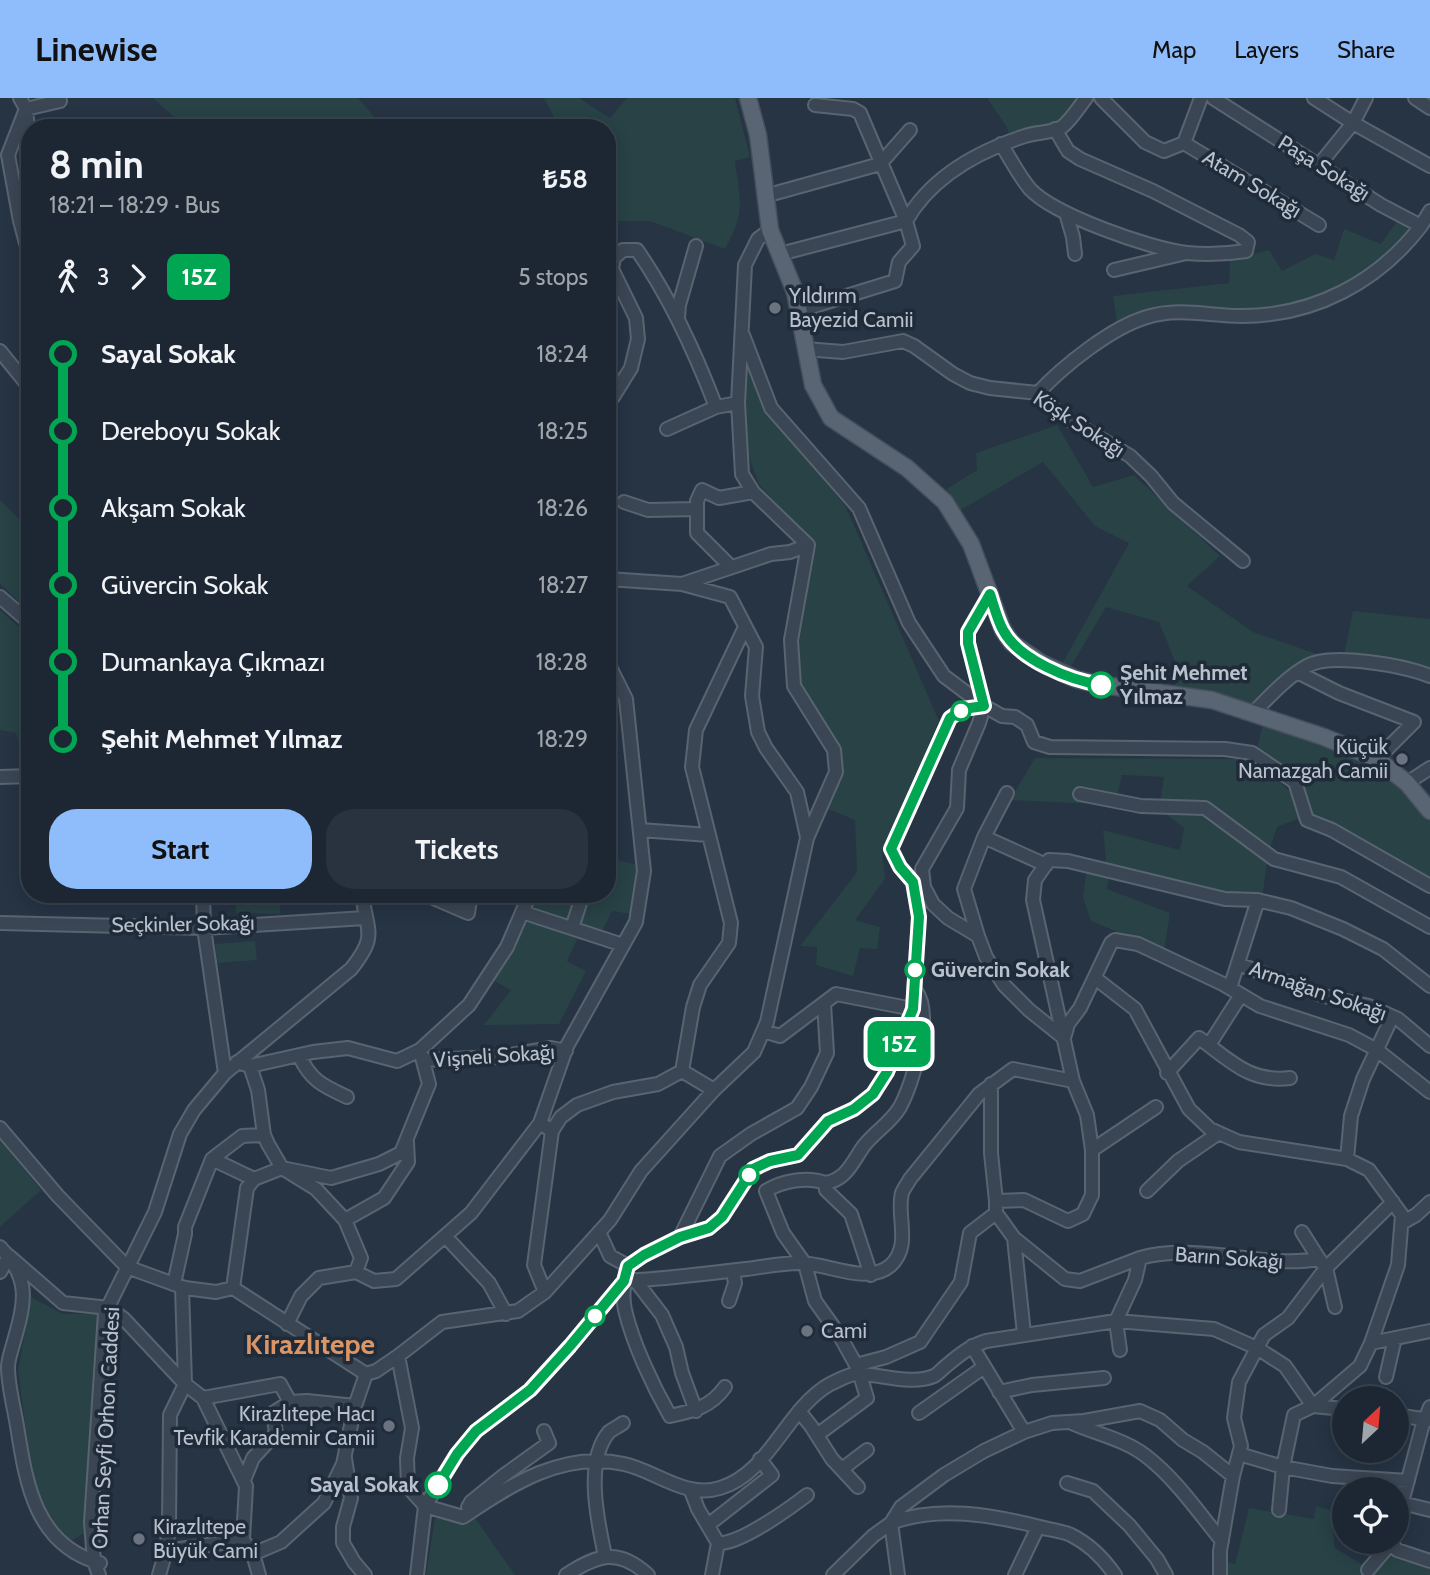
<!DOCTYPE html>
<html lang="en">
<head>
<meta charset="utf-8">
<style>
  body { margin:0; font-family:Cabin,sans-serif; background:#29333f; color:#f1f3f6; height:100vh; display:flex; flex-direction:column; font-size:26px; white-space:nowrap }
  * { box-sizing:border-box; margin:0 }
  p { font-size:23px; color:#a0a5ac }
  .icon { flex:none; width:38px; height:38px; fill:none; stroke:currentColor; stroke-width:2; stroke-linecap:round; stroke-linejoin:round }
  .map { position:relative; flex:1; overflow:hidden }
  .side { position:absolute; left:21px; top:21px; width:595px; height:784px; display:flex; flex-direction:column; background:#1c2733; border-radius:28px; box-shadow:0 4px 18px #0003,0 0 0 2px #3a444e }
  .side>* { flex:none }
  .badge { padding:0 14px; border-radius:10px; font-size:24px; line-height:46px }
  .needle { width:46px; rotate:26deg }
  .tools { position:absolute; left:1332px; top:1288px; display:grid; gap:14px }
  .tools a { display:grid; place-items:center; width:77px; height:77px; border-radius:50%; background:#1c2733; box-shadow:0 4px 18px #0003,0 0 0 2px #3a444e; font-size:35px }
  .map>.badge { position:absolute; translate:-50% -50%; box-shadow:0 0 0 4px #fff }
  .legs { display:flex; align-items:center; gap:10px; height:77px; padding:0 28px; font-size:23px }
  .legs p { margin-inline-start:auto }
  .head { display:flex; align-items:center; justify-content:space-between; height:119px; padding:0 28px }
  h1 { font-size:38px; font-weight:800; line-height:52px }
  .action { display:flex; gap:14px; margin-top:auto; padding:14px 28px }
  .action a { flex:1; height:80px; border-radius:28px; background:#8fbcfb; color:#111; font-size:28px; font-weight:800; line-height:80px; text-align:center }
  .action a+a { background:#29333f; color:#f1f3f6 }
  ul { padding:0 28px; list-style:none }
  li { display:flex; align-items:center; gap:24px; height:77px; font-size:26px }
  li i { display:grid; place-items:center; width:10px; height:100%; margin:0 9px; background:currentColor }
  li i::after { content:''; width:18px; height:18px; margin:-9px; border:5px solid; border-radius:50%; background:#1c2733 }
  li p { margin-inline-start:auto }
  li:first-child i { background:linear-gradient(#0000 50%,currentColor 0) }
  li:last-child i { background:linear-gradient(currentColor 50%,#0000 0) }
  header { display:flex; align-items:center; gap:42px; box-sizing:border-box; height:98px; padding:0 35px; background:#8fbcfb; color:#111 }
  header strong { font-size:33px }
  nav { display:flex; gap:38px; margin-inline-start:auto; font-size:24px }
  .map>svg:first-child { display:block }
</style>
</head>
<body>
<header>
<strong>Linewise</strong>
<nav><a>Map</a><a>Layers</a><a>Share</a></nav>
</header>
<div class="map">
<svg width="1430" height="1477" viewBox="0 0 1430 1477">
  <rect width="100%" height="100%" fill="#263444"/>
  <path fill="#284245" d="M153,0H358L384,30H186Z
    M544,0H579L610,20L627,0H735L750,59L735,63C740,102 746,114 725,151L650,123H607V30H560Z
    M987,0H1089L1062,34L1014,47L1006,28Z
    M1397,123L1412,132L1386,157L1353,183L1303,204L1243,212L1191,209L1156,210L1117,224L1113,198L1229,185L1230,162L1269,152L1282,173L1315,156L1334,162L1344,131L1381,146Z
    M746,260L762,308L846,409L939,623L882,753L885,781L855,822L880,829L877,851L860,850L853,878L816,867L817,849L800,848L857,774L855,722L828,711L840,673L841,654L799,587L795,542L812,445L759,387L746,350Z
    M1057,327L1093,389L1134,377L1220,458L1187,488L1253,534L1320,557L1289,575L1251,605L1175,589L1178,571L1159,524L1106,509L1070,570L1062,566L1129,445L1095,428L1043,364L959,413L947,391L977,372L976,355Z
    M0,402L30,432V514L0,486Z
    M0,512L30,539V670H25L16,635L0,632Z
    M1353,513L1430,521V571L1400,563L1344,557Z
    M1263,625L1374,666L1404,690L1430,722V787L1311,716L1277,729L1268,756L1262,802L1175,781L1172,791L1109,776L1107,791L1170,815L1164,853L1091,823L1083,799L1086,774L1106,762L1103,732L1180,752L1184,730L1159,711L1164,679L1122,677L1115,707L1010,702L1035,660L1248,661L1271,675L1310,714L1298,681L1257,652Z
    M607,760L639,767L631,816L612,813L596,846L577,841L567,863L586,873L559,926L484,927L511,892L491,881L535,796H607Z
    M236,796H280V816L236,815Z
    M255,843L257,862L217,865L215,846Z
    M0,1042L41,1092L0,1129Z
    M31,1199L63,1216H101L85,1435L72,1442L58,1437L40,1405L28,1348L18,1272Z
    M1316,1408L1330,1412L1335,1450L1364,1468L1390,1456L1430,1466V1477H1225L1226,1464L1235,1466L1249,1410L1314,1421Z
    M435,1420H475L515,1477H426Z"/>
  <g fill="none" stroke-linecap="round" stroke-linejoin="round">
    <defs>
      <path id="minor" d="M20,0L26,11L30,52
        M1101,0L1145,44L1164,53L1184,45L1201,0
        M1213,0L1381,107L1421,128L1430,113
        M1314,0L1353,25L1430,68
        M1415,0L1430,10
        M1184,45L1319,127
        M1001,46C1010,60 1019,78 1030,91C1054,117 1151,151 1187,155C1207,157 1227,156 1246,153L1248,144L1239,137L1153,93L1080,61L1068,53L1055,31
        M1319,67L1353,25L1366,0
        M765,98L880,66L910,32
        M1066,115L1073,139L1075,156
        M780,156L906,123C931,79 979,53 1025,38C1036,34 1053,35 1062,29C1071,22 1079,9 1086,0
        M30,160L20,123L8,57L26,11L60,3L59,0
        M1114,172L1182,156
        M798,213L895,183L899,164L913,148L906,123L860,15L853,11L815,7
        M678,220L679,207L696,148
        M743,237L771,310L859,410L909,525L944,578L984,608L1002,618L1015,619L1027,627L1034,644L1050,649L1225,651L1252,655L1295,684L1307,722L1332,732L1430,788
        M805,251L843,254L903,243L914,248L953,276L970,285L990,290L1038,295L1058,315L1130,358L1151,378L1173,405L1243,463
        M0,253L30,290
        M1038,295C1063,268 1112,229 1147,219C1179,209 1209,218 1242,218C1314,218 1378,184 1421,128
        M607,301L613,299L631,270L638,241L636,220L612,171L614,160L623,152H637C671,201 695,254 716,309L738,305
        M667,331L716,309
        M624,404L648,412L697,411
        M731,469L697,435V403L702,392L719,400L753,394
        M607,481L682,486L771,456L790,454L808,447
        M682,486L730,499L756,549L752,598L758,634L766,650L797,694L807,739
        M990,496L968,534V545L984,608L979,625L959,672L957,710L922,771L924,789L933,806L948,820L978,838L986,859L1004,887L1029,912L1064,940L1068,926L1080,910L1111,845L1115,842L1138,846L1223,886L1260,908L1349,937L1377,952L1430,994
        M0,499L30,525
        M1299,575L1339,595L1414,624L1377,661
        M1254,614C1270,598 1287,579 1307,568C1331,554 1405,568 1430,578
        M0,679L30,678
        M1407,685L1430,670
        M1080,696L1141,708L1205,710L1274,761L1341,779L1430,829
        M640,732L709,737
        M984,739L1046,767
        M203,796L204,830L225,975
        M424,796L468,815L471,796
        M522,814L623,847
        M0,825L204,830L365,820
        M572,830L583,796
        M978,838L964,791L984,739L1007,695
        M1238,866L1324,898L1369,908L1398,921L1430,948
        M1095,880L1135,911L1189,1011L1210,1031L1239,1044L1347,1061L1369,1072L1402,1117L1398,1167L1371,1245
        M1230,890L1258,802
        M763,933L780,938L836,896L913,911
        M1209,947L1241,897
        M299,957C310,982 323,988 347,999
        M423,962L499,959L551,950L566,953
        M237,964L250,968L313,954L348,950L397,963L420,952L469,907L507,849L530,796
        M250,968L258,992L264,1037L268,1046L282,1070L316,1091L345,1122L361,1160L356,1174
        M1167,975L1199,940C1230,962 1249,985 1290,980
        M991,986V1055L996,1103
        M714,992L682,973L693,909L700,887L729,845L731,825L692,669L696,632L745,529
        M540,1025L552,1033L534,1167L545,1194
        M0,1030L58,1098L127,1169L185,1190L216,1194L233,1190L366,1276
        M552,1033L561,1019L577,1007L613,994L658,986L682,973
        M1092,1052L1156,1009
        M212,1061L254,1081
        M1347,1061L1351,1018L1363,981L1392,919
        M825,1085C846,1082 852,1065 863,1049C874,1034 891,1025 900,1009C913,985 934,917 916,893
        M1147,1093L1178,1063L1219,1035
        M996,1115V1103L1024,1102L1068,1123L1083,1116L1092,1097V1052L1087,1017L1073,983L1033,802L1035,782L1049,762L1068,763L1225,801L1257,802L1291,810L1343,831L1383,851L1430,888
        M996,1115L1014,1140L1024,1236
        M345,1122L384,1100L408,1064L407,1044
        M1402,1125L1416,1117L1430,1104
        M599,1134L610,1158L628,1168
        M1302,1134L1319,1161
        M445,1138L489,1185L506,1216
        M680,1139L720,1058L751,1036L797,1010L811,989L827,955L824,905
        M1014,1140L1065,1181L1080,1183L1140,1160
        M0,1149C31,1181 25,1204 14,1243C12,1251 8,1261 8,1269C8,1288 14,1309 17,1328C26,1385 35,1447 100,1465
        M0,1174L9,1158L63,1205L109,1210
        M871,1177L851,1116L826,1092L825,1085C808,1078 781,1083 766,1093L783,1135L805,1166L815,1203L840,1238L856,1267L886,1259L920,1244L961,1184L970,1135L996,1115
        M635,1182L662,1217L676,1249L682,1275L696,1313
        M624,1183C665,1181 705,1176 746,1171C763,1169 782,1165 799,1165C828,1165 868,1188 891,1167C912,1147 896,1118 902,1095C904,1090 908,1085 910,1081L979,996L1013,971L1073,983
        M174,1186L185,1136V1129L212,1061L242,1038L264,1037
        M233,1190L247,1090L254,1081L282,1070L331,1080L379,1066L401,1055L429,986L420,952
        M729,1203L735,1185L733,1173
        M109,1210L124,1221L185,1286L203,1300L246,1388L243,1442L253,1456L259,1477
        M287,1226L301,1198L319,1180L356,1174L374,1183L396,1181L471,1115L540,1025L567,948L636,824L644,773L626,601L607,563
        M972,1248L1024,1334
        M1120,1252L1116,1223L1135,1182L1140,1160C1198,1144 1260,1171 1319,1161L1326,1170L1335,1209
        M398,1258L412,1330L407,1360L408,1389L425,1408L463,1419C510,1387 564,1352 624,1366C656,1373 686,1401 720,1390C770,1375 786,1311 830,1286C837,1283 847,1277 855,1276C880,1275 909,1288 934,1278C938,1276 942,1271 946,1268C959,1257 970,1248 986,1243L1116,1223L1214,1231L1257,1250L1285,1268L1313,1308L1360,1268L1371,1245L1430,1233
        M1386,1279L1395,1240
        M725,1289C711,1309 693,1313 670,1318C653,1288 633,1246 625,1212C622,1198 624,1182 628,1168L644,1157L680,1139L709,1130L722,1119L753,1071L770,1063L798,1057L828,1023L854,1011L873,996L887,974L913,911L919,819L913,784L900,769L891,751L950,620L963,611L984,608
        M999,1294L1032,1287L1104,1280
        M203,1300L280,1286L290,1304
        M799,1313L811,1328L832,1361L858,1389
        M919,1315L984,1269
        M1396,1317L1430,1322
        M1072,1325C1096,1336 1124,1341 1146,1358C1176,1381 1198,1414 1222,1443
        M817,1337L867,1300L858,1270
        M1239,1356L1283,1369L1332,1378L1408,1383
        M345,1360L351,1400L343,1429V1445L354,1464L365,1477
        M842,1371L867,1352
        M244,1382L253,1360L276,1335L273,1315L290,1304L307,1303L355,1308
        M1067,1385L1093,1393L1129,1427L1157,1461L1166,1477
        M691,1393L698,1411L718,1445L712,1477
        M1402,1405L1430,1412
        M468,1409L471,1404L503,1378L549,1345L544,1333
        M1279,1412L1283,1369L1294,1317L1313,1308L1344,1311
        M708,1427L772,1377L760,1361
        M1396,1427L1422,1329L1430,1309
        M1391,1444L1397,1452L1430,1463
        M718,1445C739,1447 790,1410 807,1397
        M166,1453L243,1442
        M253,1456L281,1444L324,1405L343,1366L355,1308L366,1276L376,1273L398,1258L442,1224L518,1213L545,1194L610,1122L641,1073L714,992L754,954L767,924L807,740L836,674L834,652L794,588L791,542L808,447L753,394L742,376L738,305L745,167L758,141L770,132
        M605,1458C598,1425 584,1363 609,1334C613,1331 619,1328 623,1325
        M1368,1472L1391,1445
        M99,1477L94,1463L91,1424L105,1215L155,1114L180,1036L194,1012L225,975L351,871C378,837 367,835 362,796
        M159,1477L166,1453L169,1427L170,1317L185,1286L182,1189
        M417,1477L425,1408L457,1356L476,1333L530,1292L570,1248L624,1183
        M566,1477C597,1457 618,1449 648,1477
        M833,1477L873,1438L891,1425L901,1409L944,1377L984,1353L1024,1334L1052,1325L1084,1323L1140,1313L1160,1322L1183,1342L1203,1354L1233,1378
        M898,1477L891,1425C938,1407 992,1417 1040,1429C1050,1432 1062,1433 1071,1437C1089,1446 1104,1461 1115,1477
        M1015,1477L1038,1429
        M1220,1477V1453L1233,1378L1241,1348L1234,1320L1239,1284L1264,1237L1288,1220L1326,1170L1393,1104"/>
      <path id="major" d="M748,0L758,37L770,132L795,194L813,287L831,320L907,370L945,404L971,446L1003,532L1012,545L1043,566L1076,581L1096,586L1212,602L1324,639L1377,661L1407,685L1430,713"/>
    </defs>
    <use href="#minor" stroke="#596471" stroke-width="16"/>
    <use href="#major" stroke="#444f5d" stroke-width="19"/>
    <use href="#minor" stroke="#3b4654" stroke-width="12"/>
    <use href="#major" stroke="#596573" stroke-width="16"/>
  </g>
  <g fill="none" stroke-linecap="round" stroke-linejoin="round">
    <defs>
      <path id="line-1" d="M438,1387L457,1356L476,1333L530,1292L570,1248L624,1183L628,1168L644,1157L680,1139L709,1130L722,1119L753,1071L770,1063L798,1057L828,1023L854,1011L873,996L887,974L913,911L919,819L913,784L900,769L891,751L950,620L963,611L984,608L968,545V534L990,496C994,508 997,521 1003,532C1019,562 1070,582 1101,587"/>
    </defs>
    <use href="#line-1" stroke="#fff" stroke-width="16"/>
    <use href="#line-1" stroke="#00a651" stroke-width="10"/>
  </g>
  <g fill="#6b7280" stroke="#1f2b39" stroke-width="2.5">
    <circle cx="775" cy="210" r="7"/>
    <circle cx="1402" cy="661" r="7"/>
    <circle cx="807" cy="1233" r="7"/>
    <circle cx="389" cy="1328" r="7"/>
    <circle cx="139" cy="1441" r="7"/>
  </g>
  <g fill="#fff" stroke="#00a651" stroke-width="3.5">
    <circle cx="1101" cy="587" r="12"/>
    <circle cx="961" cy="613" r="9"/>
    <circle cx="915" cy="872" r="9"/>
    <circle cx="749" cy="1077" r="9"/>
    <circle cx="595" cy="1218" r="9"/>
    <circle cx="438" cy="1387" r="12"/>
  </g>
  <g text-anchor="middle" stroke-width="7" stroke-linejoin="round" paint-order="stroke">
    <g font-size="21" fill="#b8c1cd" stroke="#1f2b39">
      <text transform="translate(1324 70) rotate(32)" y="7">Paşa Sokağı</text>
      <text transform="translate(1252 86) rotate(31)" y="7">Atam Sokağı</text>
      <text transform="translate(1079 326) rotate(33)" y="7">Köşk Sokağı</text>
      <text transform="translate(183 826) rotate(-1)" y="7">Seçkinler Sokağı</text>
      <text transform="translate(1318 893) rotate(19)" y="7">Armağan Sokağı</text>
      <text transform="translate(494 958) rotate(-4)" y="7">Vişneli Sokağı</text>
      <text transform="translate(1229 1160) rotate(4)" y="7">Barın Sokağı</text>
      <text transform="translate(106 1330) rotate(-87)" y="7">Orhan Seyfi Orhon Caddesi</text>
    </g>
    <g font-size="21" fill="#b8c1cd" stroke="#1f2b39" text-anchor="start">
      <text x="789" y="205">Yıldırım<tspan x="789" dy="24">Bayezid Camii</tspan></text>
      <text x="1388" y="656" text-anchor="end">Küçük<tspan x="1388" dy="24">Namazgah Camii</tspan></text>
      <text x="821" y="1240">Cami</text>
      <text x="375" y="1323" text-anchor="end">Kirazlıtepe Hacı<tspan x="375" dy="24">Tevfik Karademir Camii</tspan></text>
      <text x="153" y="1436">Kirazlıtepe<tspan x="153" dy="24">Büyük Cami</tspan></text>
    </g>
    <g font-size="21" font-weight="bold" fill="#b8c1cd" stroke="#1f2b39" text-anchor="start">
      <text x="1120" y="582">Şehit Mehmet<tspan x="1120" dy="24">Yılmaz</tspan></text>
      <text x="931" y="879">Güvercin Sokak</text>
      <text x="419" y="1394" text-anchor="end">Sayal Sokak</text>
    </g>
    <g font-size="28" font-weight="bold" fill="#da9667" stroke="#1f2b39">
      <text x="310" y="1256">Kirazlıtepe</text>
    </g>
  </g>
</svg>
<div class="tools">
<a><svg class="needle" viewBox="-14 -14 28 28"><path d="M0-13l5 13h-10z" fill="#e53935"/><path d="M0 13l5-13h-10z" fill="#a0a5ac"/></svg></a>
<a><svg class="icon" aria-label="locate" viewBox="0 0 24 24"><circle cx="12" cy="12" r="6"/><path d="M12 2v4M12 18v4M2 12h4M18 12h4"/></svg></a>
</div>
<b class="badge" style="left:899px;top:946px;background:#00a651;color:#fff">15Z</b>
<section class="side">
<div class="head"><div><h1>8 min</h1><p>18:21 – 18:29 · Bus</p></div><b>₺58</b></div>
<div class="legs"><svg class="icon" aria-label="walk" viewBox="0 0 24 24"><circle cx="13" cy="4" r="2"/><path d="M13 8l-2 6 4 7M11 14l-3 7M7 12l3-4h3l4 4"/></svg>3<svg class="icon" aria-label="forward" viewBox="0 0 24 24"><path d="M9 5l7 7-7 7"/></svg><b class="badge" style="background:#00a651;color:#fff">15Z</b><p>5 stops</p></div>
<ul>
<li><i style="color:#00a651"></i><b>Sayal Sokak</b><p>18:24</p></li>
<li><i style="color:#00a651"></i><span>Dereboyu Sokak</span><p>18:25</p></li>
<li><i style="color:#00a651"></i><span>Akşam Sokak</span><p>18:26</p></li>
<li><i style="color:#00a651"></i><span>Güvercin Sokak</span><p>18:27</p></li>
<li><i style="color:#00a651"></i><span>Dumankaya Çıkmazı</span><p>18:28</p></li>
<li><i style="color:#00a651"></i><b>Şehit Mehmet Yılmaz</b><p>18:29</p></li>
</ul>
<div class="action"><a>Start</a><a>Tickets</a></div>
</section>
</div>
</body>
</html>
